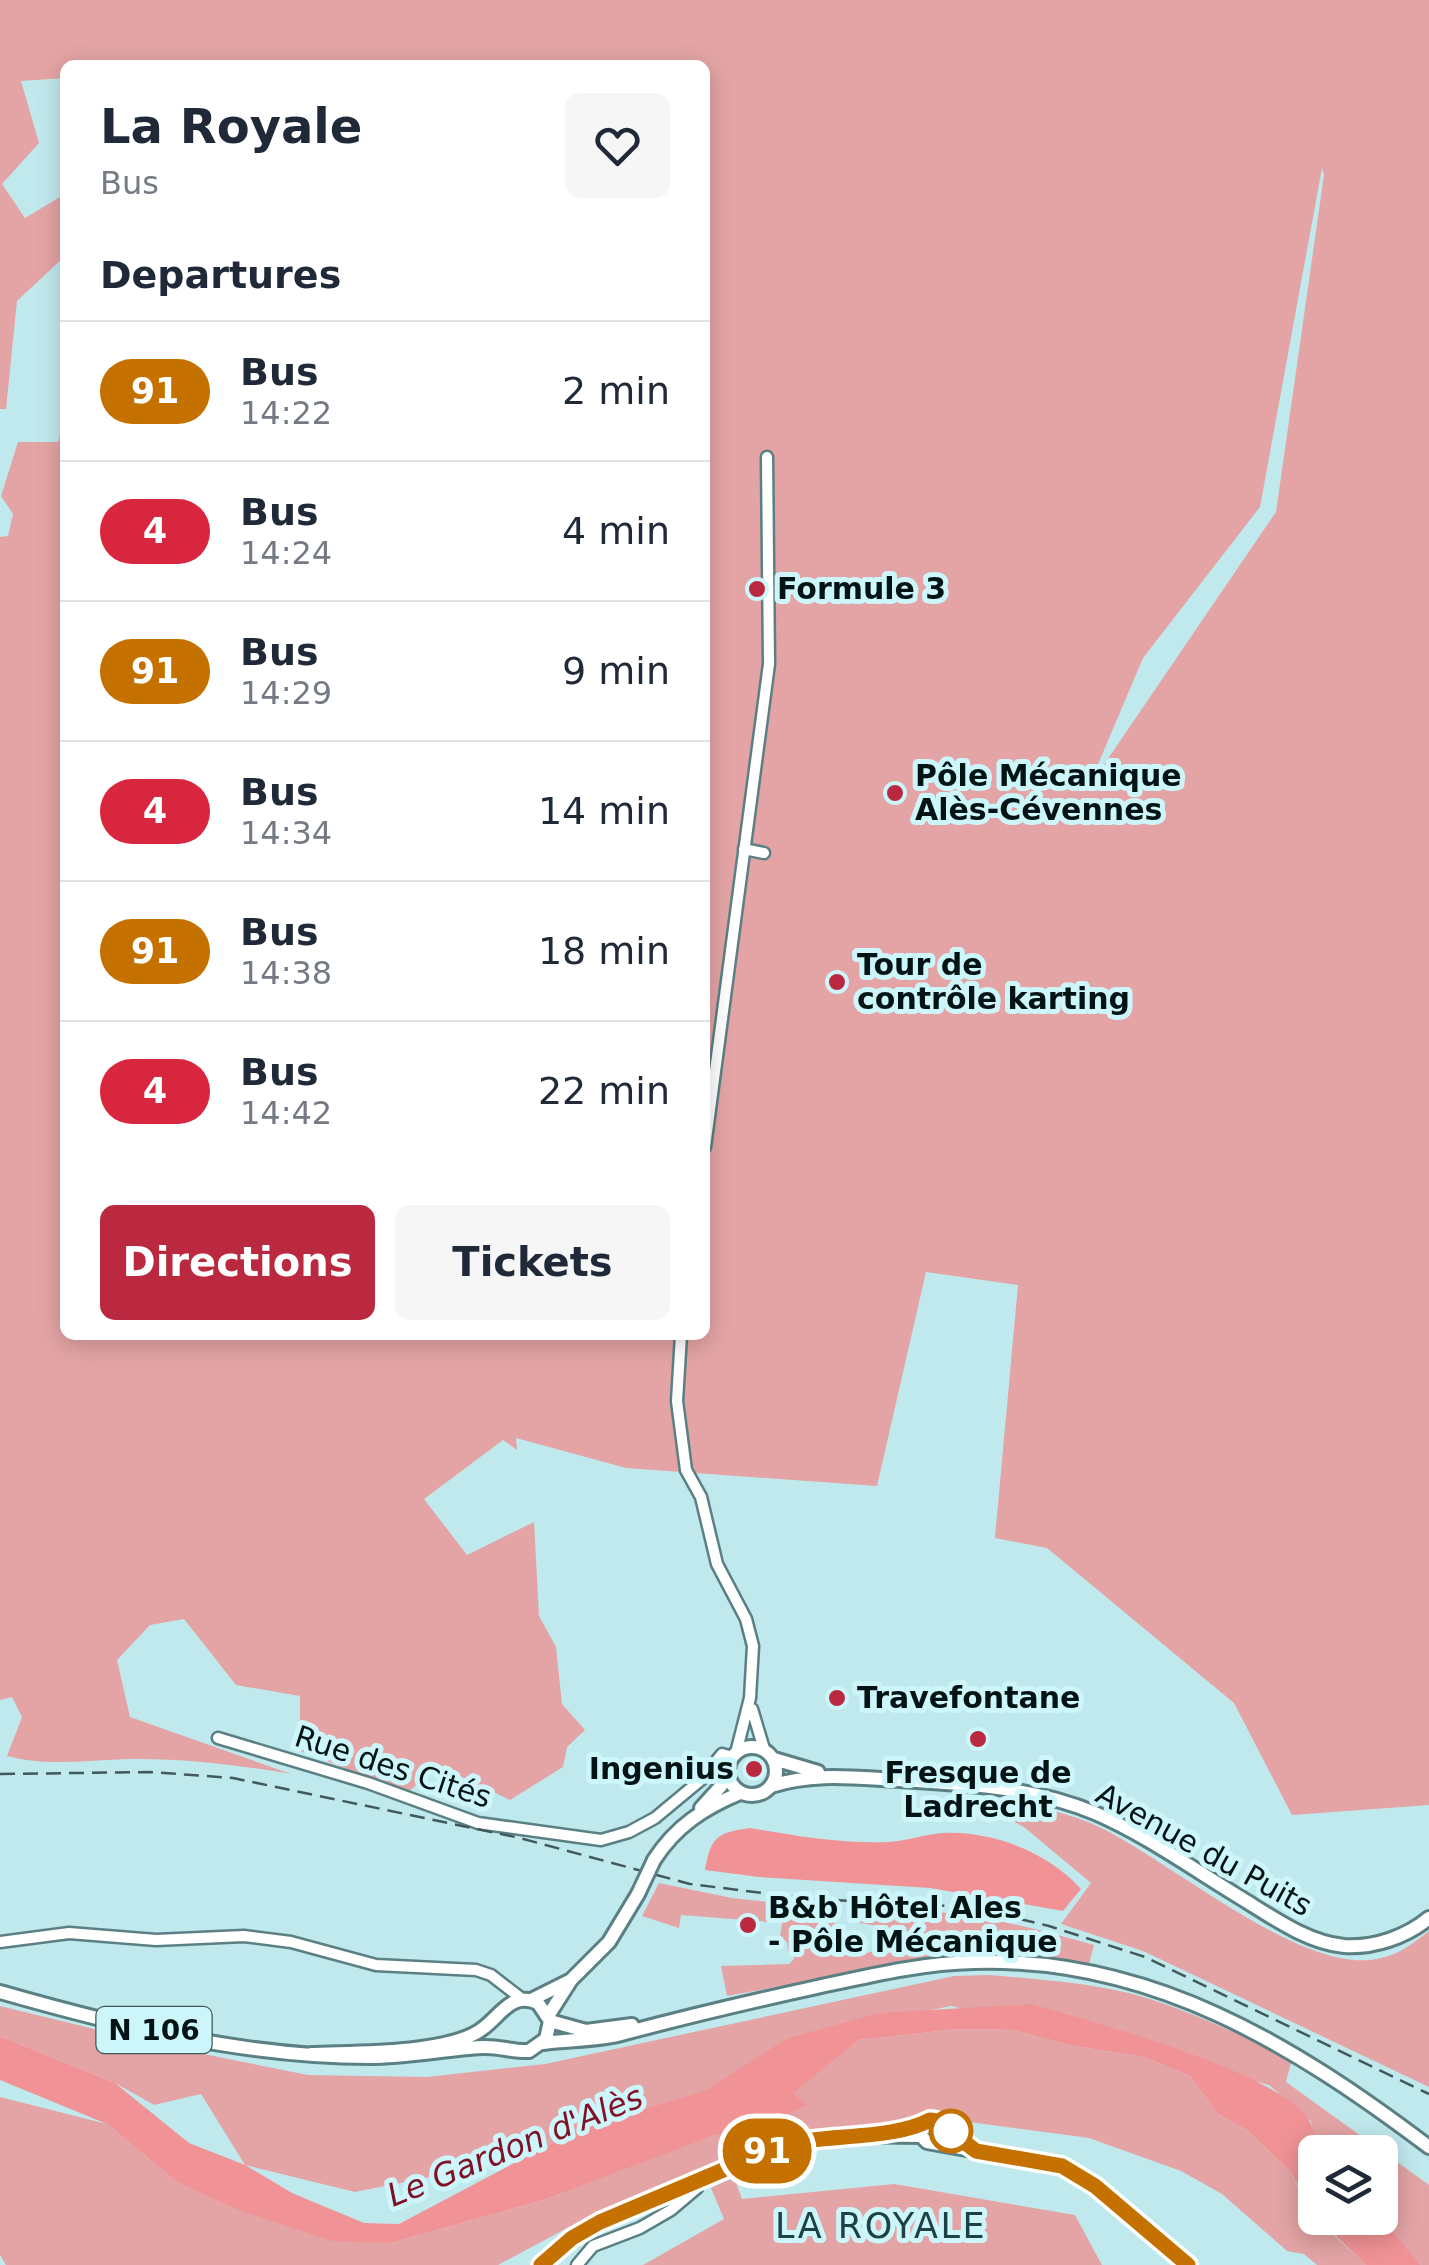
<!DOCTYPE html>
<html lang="en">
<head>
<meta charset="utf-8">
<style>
  body { margin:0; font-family:"DejaVu Sans",sans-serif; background:#f6f6f7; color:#1f2937; height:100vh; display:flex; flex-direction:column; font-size:38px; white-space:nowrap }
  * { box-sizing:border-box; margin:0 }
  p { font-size:32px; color:#747a83 }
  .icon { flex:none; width:55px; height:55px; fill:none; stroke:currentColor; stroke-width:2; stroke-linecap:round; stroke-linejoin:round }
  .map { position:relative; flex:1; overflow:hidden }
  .drawer { position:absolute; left:60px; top:60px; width:650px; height:1280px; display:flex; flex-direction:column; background:#fff; border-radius:15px; box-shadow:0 5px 25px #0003 }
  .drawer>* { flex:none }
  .badge { padding:0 20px; border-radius:32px; font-size:35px; line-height:65px }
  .fabs { position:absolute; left:1298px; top:2135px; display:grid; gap:20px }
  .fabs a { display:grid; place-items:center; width:100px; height:100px; border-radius:15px; background:#fff; box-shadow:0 5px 25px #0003; font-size:50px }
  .map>.badge { position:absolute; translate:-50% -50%; box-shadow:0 0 0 5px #fff }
  h2 { padding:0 40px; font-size:38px; line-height:90px }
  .round { display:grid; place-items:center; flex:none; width:105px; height:105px; border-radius:15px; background:#f6f6f7 }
  .overview { display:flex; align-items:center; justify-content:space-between; height:170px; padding:0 40px }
  h1 { font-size:48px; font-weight:700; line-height:75px }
  .action { display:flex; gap:20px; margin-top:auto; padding:20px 40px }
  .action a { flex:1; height:115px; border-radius:15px; background:#ba293f; color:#fff; font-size:40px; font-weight:700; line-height:115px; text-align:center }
  .action a+a { background:#f6f6f7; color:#1f2937 }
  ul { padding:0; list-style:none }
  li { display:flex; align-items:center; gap:30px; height:140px; padding:0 40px; border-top:2px solid #e0e1e3 }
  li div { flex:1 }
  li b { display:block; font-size:38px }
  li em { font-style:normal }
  li .badge { min-width:110px; font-weight:700; text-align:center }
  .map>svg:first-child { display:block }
</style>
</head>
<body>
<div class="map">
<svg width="1429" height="2265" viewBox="0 0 1429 2265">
  <rect width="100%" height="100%" fill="#c0e9ee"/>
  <path fill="#e4a4a5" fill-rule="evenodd" d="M0,0H1429V1805L1292,1815L1234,1703L1047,1548L995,1538L1018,1285L926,1272L877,1486L626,1468L516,1438L517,1450L503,1440L424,1499L467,1555L534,1522L539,1616L556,1647L562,1704L585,1730L567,1747L563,1767L510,1800L439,1766L408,1792L300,1751L320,1744L300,1722V1696L236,1685L184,1619L150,1625L117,1660L130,1717L291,1774C239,1765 183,1758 130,1759C88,1760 48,1767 7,1756L22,1717L12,1697L0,1700V537L8,536L13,514L1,496L18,442H58L65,419V1335H705V65H65V78L21,81L39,143L2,184L25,218L65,194V256L17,301L6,409H0ZM1322,168L1324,175L1276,512L1088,788L1143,658L1260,507Z
    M963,1794C1007,1802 1055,1807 1097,1826C1168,1859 1292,1967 1369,1960C1394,1958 1410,1946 1429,1931V2087L1143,1951L1061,1924L1091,1883L1024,1827Z
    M659,1883L732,1898L826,1908L844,1940L859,1955L913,1941L910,1932L855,1922L854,1907C944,1908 1009,1920 1094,1945L1088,1968L1021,1956L939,1957L727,1996L721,1966L789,1964L794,1959L793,1950L788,1951L787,1942L780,1937L782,1923L681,1915L679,1928L642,1916Z
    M990,1975C1043,1980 1099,1983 1150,1999C1199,2015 1245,2037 1292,2059L1286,2082L1429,2185V2265H1421L1380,2215V2152H1317L1311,2121L1269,2085L951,2006L785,2039L705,2092L580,2128L522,2159L355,2192L245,2165L201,2094L154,2105L115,2083L0,2036V2006L164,2046L308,2075L427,2077L545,2064L954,1976Z
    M957,2029L1012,2030L1074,2046L1144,2057L1190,2076L1218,2114L1248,2131L1289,2170L1315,2218L1366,2265H1317L1304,2254L1287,2251L1222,2194L1181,2171L1089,2138L969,2122L951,2125L942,2116L927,2114L898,2124L797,2134L722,2160L569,2227L498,2265H6L0,2255V2097L107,2124L177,2182L391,2243L547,2199L714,2134L755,2129L806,2105L792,2093L859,2040Z
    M734,2177L742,2199L894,2184L1075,2215L1102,2265H643L724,2219L711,2188Z"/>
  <path fill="#f19396" d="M750,1828C795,1836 843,1844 889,1842C907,1841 925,1834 943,1833C993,1831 1048,1852 1081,1889L1063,1911L930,1888L759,1877L705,1870C711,1836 717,1833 750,1828Z
    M1031,2004C1084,2019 1292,2075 1311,2124C1321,2150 1315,2186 1315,2215L1289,2170L1248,2131L1218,2114L1190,2076L1144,2057L1074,2046L1012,2030L957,2029L859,2040L793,2093L807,2105L755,2129L714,2135L547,2199L391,2243L332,2241L239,2210L177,2182L107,2124L0,2080V2036L115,2083L189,2143L245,2165L292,2193L364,2223L399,2224L580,2128L705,2091L785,2039L879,2013Z
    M1380,2215L1421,2265H1366L1317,2218Z"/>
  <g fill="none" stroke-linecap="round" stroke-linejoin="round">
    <defs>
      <path id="minor" d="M744,849L764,853
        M705,1147L769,664L767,457
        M681,1335L677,1401L686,1470L701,1497L717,1564L746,1619L753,1646L750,1698L736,1753
        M752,1709L764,1749
        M218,1738L368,1783L478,1823L601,1840L629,1832L655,1818L702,1779L722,1754L732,1757
        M0,1942L69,1933L156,1940L244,1936L291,1942L376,1965L476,1970L491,1975L522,1999
        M577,2265L593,2246L640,2228L671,2210L697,2188L698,2178"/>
      <path id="major" d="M728 1771a24 24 0 1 1 48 0a24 24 0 1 1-48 0Z
        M774,1759L818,1772
        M771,1786C814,1772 856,1778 900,1780C966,1784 1034,1787 1095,1813C1146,1835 1193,1869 1241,1898C1272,1917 1306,1942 1344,1946C1374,1948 1406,1937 1429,1918
        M701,1808L721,1786L727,1772
        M654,1860C676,1826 704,1808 740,1793
        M0,1992C119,2026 245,2057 369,2057C408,2057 445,2049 483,2047C499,2046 513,2052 529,2051L546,2039L550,2021L538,2003C508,1989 498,2023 474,2034C434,2054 356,2052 311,2054
        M531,2000L569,1981
        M548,2016L571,1980L609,1942L638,1894
        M550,2021L586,2031L632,2025
        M543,2043C570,2039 598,2041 625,2033C689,2016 753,2001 817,1987C868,1976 922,1963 974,1962C1151,1957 1294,2045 1429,2147
        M892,2131L921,2126L933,2119L943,2130L940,2139L934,2142
        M921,2136L927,2142L1062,2166L1095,2186L1189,2265
        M541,2265L572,2238L599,2222L728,2166L802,2140L843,2135L921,2136"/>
    </defs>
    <use href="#minor" stroke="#5a8084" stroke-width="15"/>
    <use href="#major" stroke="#5a8084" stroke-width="18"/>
    <use href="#minor" stroke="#fff" stroke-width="10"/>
    <use href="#major" stroke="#fff" stroke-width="12"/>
    <path stroke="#42595b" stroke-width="2.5" stroke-dasharray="15 8" stroke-linecap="butt" d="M0,1774L151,1772L233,1778L520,1838L690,1884L811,1899L969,1907L1049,1926L1145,1957L1429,2094"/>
    <defs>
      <path id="major-bridge" d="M638,1894L654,1860"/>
    </defs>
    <use href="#major-bridge" stroke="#5a8084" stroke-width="18" stroke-linecap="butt"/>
    <use href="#major-bridge" stroke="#fff" stroke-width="12"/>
  </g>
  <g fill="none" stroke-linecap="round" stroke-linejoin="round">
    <defs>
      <path id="line" d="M541,2265L572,2238L600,2222L780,2146C826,2133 890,2141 930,2120L937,2121L976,2151L1062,2166L1095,2186L1188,2265"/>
    </defs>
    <use href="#line" stroke="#fff" stroke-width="22"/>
    <use href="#line" stroke="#c57100" stroke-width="15"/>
  </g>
  <g fill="#ba293f" stroke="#cdf6fb" stroke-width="4">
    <circle cx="757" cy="589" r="10"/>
    <circle cx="895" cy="793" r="10"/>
    <circle cx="837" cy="982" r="10"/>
    <circle cx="837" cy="1698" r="10"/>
    <circle cx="978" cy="1739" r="10"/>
    <circle cx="754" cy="1769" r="10"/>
    <circle cx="748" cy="1925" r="10"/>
  </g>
  <circle fill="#fff" stroke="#c57100" stroke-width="5" cx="951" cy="2131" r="20"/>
  <g text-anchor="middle" stroke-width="10" stroke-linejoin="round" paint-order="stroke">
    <rect fill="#cdf6fb" stroke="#405759" stroke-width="2.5" x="96.5" y="2007" width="115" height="46" rx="8"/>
    <g font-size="28" font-weight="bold" fill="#041314">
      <text x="154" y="2040">N 106</text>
    </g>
    <g font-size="30" font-weight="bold" fill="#041314" stroke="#cdf6fb" text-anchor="start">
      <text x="777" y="599">Formule 3</text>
      <text x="915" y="786">Pôle Mécanique<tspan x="915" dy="34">Alès-Cévennes</tspan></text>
      <text x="857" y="975">Tour de<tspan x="857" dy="34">contrôle karting</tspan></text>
      <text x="857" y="1708">Travefontane</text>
      <text x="734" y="1779" text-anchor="end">Ingenius</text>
      <text x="978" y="1783" text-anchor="middle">Fresque de<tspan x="978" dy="34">Ladrecht</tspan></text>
      <text x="768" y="1918">B&amp;b Hôtel Ales<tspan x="768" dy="34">- Pôle Mécanique</tspan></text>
    </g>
    <g font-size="30" fill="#041314" stroke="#cdf6fb">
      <text transform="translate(393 1767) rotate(18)" y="10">Rue des Cités</text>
      <text transform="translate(1204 1850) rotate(29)" y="10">Avenue du Puits</text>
    </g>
    <g font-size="32" font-style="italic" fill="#811126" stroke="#cdf6fb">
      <text transform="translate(515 2146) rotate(-22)" y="11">Le Gardon d'Alès</text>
    </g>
    <g font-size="35" letter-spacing="2.5" fill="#1d4246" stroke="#cdf6fb">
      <text x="881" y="2238">LA ROYALE</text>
    </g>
  </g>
</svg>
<div class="fabs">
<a><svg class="icon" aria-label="layers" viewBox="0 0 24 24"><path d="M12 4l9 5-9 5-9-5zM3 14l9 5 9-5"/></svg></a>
</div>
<b class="badge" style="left:767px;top:2151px;background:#c57100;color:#fff">91</b>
<section class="drawer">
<div class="overview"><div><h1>La Royale</h1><p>Bus</p></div><a class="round"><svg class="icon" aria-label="heart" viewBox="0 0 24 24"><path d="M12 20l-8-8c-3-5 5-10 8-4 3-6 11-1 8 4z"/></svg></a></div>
<h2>Departures</h2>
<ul>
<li><span class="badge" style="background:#c57100;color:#fff">91</span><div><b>Bus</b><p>14:22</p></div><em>2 min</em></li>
<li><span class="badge" style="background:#d7263d;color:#fff">4</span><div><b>Bus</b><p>14:24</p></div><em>4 min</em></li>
<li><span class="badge" style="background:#c57100;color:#fff">91</span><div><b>Bus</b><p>14:29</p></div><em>9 min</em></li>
<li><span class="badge" style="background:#d7263d;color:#fff">4</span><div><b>Bus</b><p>14:34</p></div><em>14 min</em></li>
<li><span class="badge" style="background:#c57100;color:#fff">91</span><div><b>Bus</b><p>14:38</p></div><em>18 min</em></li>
<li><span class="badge" style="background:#d7263d;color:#fff">4</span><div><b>Bus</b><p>14:42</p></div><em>22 min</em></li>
</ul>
<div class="action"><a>Directions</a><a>Tickets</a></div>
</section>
</div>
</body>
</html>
